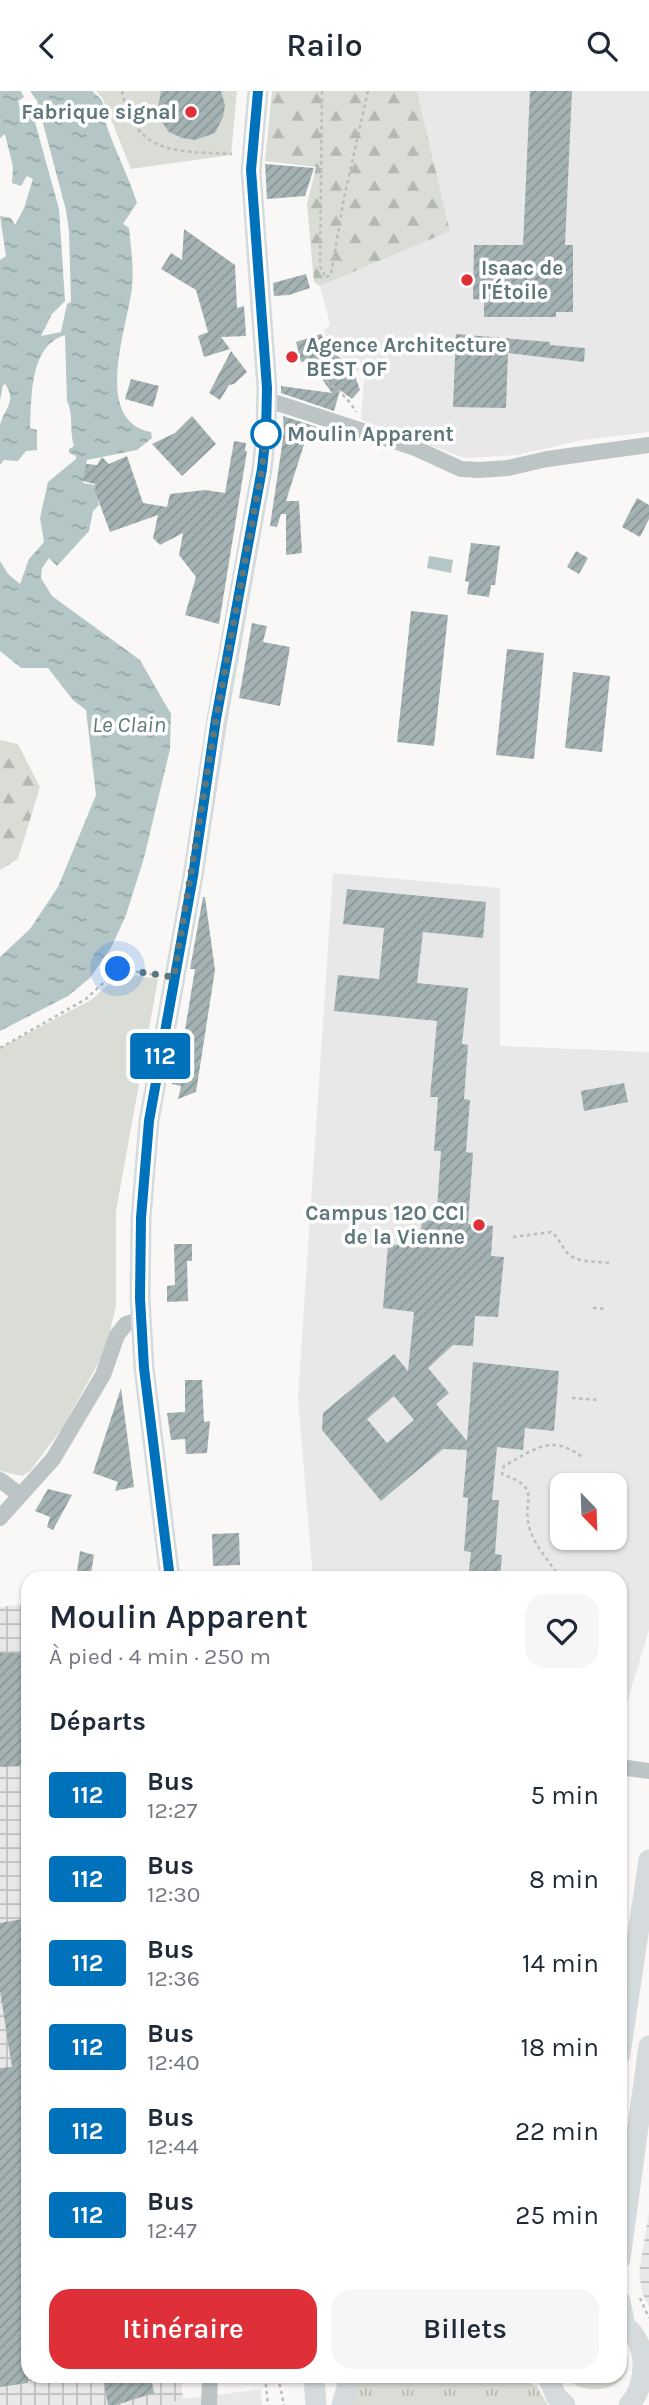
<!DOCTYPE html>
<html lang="fr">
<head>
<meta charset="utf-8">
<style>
  body { margin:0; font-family:Karla,sans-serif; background:#f6f6f7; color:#1f2937; height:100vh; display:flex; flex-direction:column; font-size:26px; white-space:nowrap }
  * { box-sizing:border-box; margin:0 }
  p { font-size:23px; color:#747a83 }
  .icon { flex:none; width:38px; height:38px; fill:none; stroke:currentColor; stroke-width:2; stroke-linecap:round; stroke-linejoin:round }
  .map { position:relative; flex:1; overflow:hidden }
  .drawer { position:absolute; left:21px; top:1480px; width:606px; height:812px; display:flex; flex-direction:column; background:#fff; border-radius:21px; box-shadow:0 2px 5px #0004 }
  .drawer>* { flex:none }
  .badge { padding:0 14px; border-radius:5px; font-size:24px; line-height:46px }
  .needle { width:46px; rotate:157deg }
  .fabs { position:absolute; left:550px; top:1382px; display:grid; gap:14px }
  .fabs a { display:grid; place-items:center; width:77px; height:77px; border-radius:14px; background:#fff; box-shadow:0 2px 5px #0004; font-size:35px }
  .you { position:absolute; width:35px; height:35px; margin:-18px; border:5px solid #fff; border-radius:50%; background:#1a73e8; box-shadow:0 0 0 10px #1a73e833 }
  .map>.badge { position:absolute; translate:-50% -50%; box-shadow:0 0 0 4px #fff }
  h2 { padding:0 28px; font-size:26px; line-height:63px }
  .round { display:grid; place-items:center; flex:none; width:74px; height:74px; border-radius:21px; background:#f6f6f7 }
  .headline { display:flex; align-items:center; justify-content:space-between; height:119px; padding:0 28px }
  h1 { font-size:33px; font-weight:600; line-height:52px }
  .button { display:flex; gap:14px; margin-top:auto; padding:14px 28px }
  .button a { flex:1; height:80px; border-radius:21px; background:#df303a; color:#fff; font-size:28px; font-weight:600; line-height:80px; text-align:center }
  .button a+a { background:#f6f6f7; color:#1f2937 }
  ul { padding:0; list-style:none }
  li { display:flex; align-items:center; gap:21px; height:84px; padding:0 28px }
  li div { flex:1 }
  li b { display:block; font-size:26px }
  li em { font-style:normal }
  li .badge { min-width:77px; font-weight:700; text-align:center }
  header { display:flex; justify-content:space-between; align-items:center; height:91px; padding:0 28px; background:#fff; font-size:32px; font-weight:600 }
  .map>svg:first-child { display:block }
</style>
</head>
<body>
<header><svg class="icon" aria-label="back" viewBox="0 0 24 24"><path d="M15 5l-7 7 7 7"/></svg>Railo<svg class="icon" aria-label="search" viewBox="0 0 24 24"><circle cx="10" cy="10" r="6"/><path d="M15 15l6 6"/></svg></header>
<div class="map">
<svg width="649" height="2314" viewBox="0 0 649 2314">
  <defs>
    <pattern id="industrial-grid" width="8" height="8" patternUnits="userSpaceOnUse" patternTransform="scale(1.75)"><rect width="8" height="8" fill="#e7e8e7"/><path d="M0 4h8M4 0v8" fill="none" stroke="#bec1c0"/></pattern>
    <pattern id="grass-tufts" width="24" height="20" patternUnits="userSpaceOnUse" patternTransform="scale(1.75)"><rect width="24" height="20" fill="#daddd5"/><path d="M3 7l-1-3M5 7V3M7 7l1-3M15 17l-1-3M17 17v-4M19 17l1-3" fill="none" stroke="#b4b8b2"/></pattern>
    <pattern id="forest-firs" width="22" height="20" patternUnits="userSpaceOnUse" patternTransform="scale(1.75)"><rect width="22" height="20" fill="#daddd5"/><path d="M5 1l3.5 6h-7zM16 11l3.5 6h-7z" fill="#b4b8b2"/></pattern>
    <pattern id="water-ripples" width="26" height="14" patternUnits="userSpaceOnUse" patternTransform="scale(1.75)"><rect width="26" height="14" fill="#b5c6c6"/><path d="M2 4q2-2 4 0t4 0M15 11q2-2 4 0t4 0" fill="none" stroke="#96a6a6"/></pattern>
    <pattern id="building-hatch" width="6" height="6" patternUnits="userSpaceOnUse" patternTransform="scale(1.75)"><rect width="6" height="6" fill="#a4b2b3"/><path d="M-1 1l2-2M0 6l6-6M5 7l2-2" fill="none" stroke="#899697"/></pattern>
  </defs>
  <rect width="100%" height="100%" fill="#f9f8f6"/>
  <path fill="#e7e8e7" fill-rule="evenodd" d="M417,0H649V341L583,349L517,364L465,367L361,329L364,286L328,253L324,240L330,233L320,195L450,140Z
    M333,782L500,797V955L649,961V1539L620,1635V1488H313L298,1307ZM562,1395H614V1447H562Z
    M261,2298L262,2314H164L183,2308Z"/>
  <path fill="url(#industrial-grid)" d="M28,1513V2286H181L183,2308L164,2314H0V1516Z
    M649,2121V2216L642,2202L639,2182Z"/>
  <path fill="url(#grass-tufts)" d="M620,2251C649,2291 591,2314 566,2286H620Z
    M358,2286H518L537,2296L548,2314H350Z"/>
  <path fill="url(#forest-firs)" d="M272,0H417L450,140L320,195L314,191L307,113L316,76L265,70Z
    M0,649L18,653L40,696L18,768L0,779Z"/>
  <path fill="#daddd5" d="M96,0H237L231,64L131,78L103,8Z
    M121,882L158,888L116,1120V1215L105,1260L63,1336L30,1380L22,1385L0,1380V957L91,909Z"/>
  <path fill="url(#water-ripples)" d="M0,0H21L24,6L18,10L20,16L30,13L59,118L65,210L52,223L41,245L61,241L67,213L71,211L69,140L66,119L37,10L30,0H92L101,8L109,25L105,30C114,58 128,83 137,112L123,133L129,137C131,157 134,177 132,197C127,237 92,330 151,341L152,347L137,359L87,369L83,392L95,394L99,414L93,420L89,440L57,475L49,467L42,477L41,487L52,505L140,569L171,623L170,658L144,767L126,824L111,857L90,887L68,905L0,940V866L30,838L58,796L96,704L86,619L73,609L48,577H21L0,560V470L8,483L20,493L29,468L44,451L40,427L48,391L76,368V365L69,362V358L74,355C69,340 74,324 67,310L65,244C29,255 32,306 30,337L37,339V359L26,360L18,370L4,369L0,374C0,362 0,347 0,334C3,319 18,311 5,293L3,294L0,310V169L6,165L0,125L11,127L15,134L24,117L33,88L27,85L21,95L12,92L13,76L5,43L0,47Z
    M429,465L453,469L451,482L427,477Z"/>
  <path fill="url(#building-hatch)" fill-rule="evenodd" d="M161,0H221L225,14L223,26L215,42L195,49L182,47L169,41L161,30L158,17Z
    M530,0H572L565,154H573V221H556V226H484V209L473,208L474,154H523Z
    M265,73L314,77L305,105L267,108Z
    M184,138L235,174L237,217L244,215L246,245L221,246L230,258L204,266L198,245L208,241L196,199L161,178L171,162L182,169Z
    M306,183L310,197L289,204L274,205L273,192Z
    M321,243L329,258L352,276L360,299L352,308L340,299L334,320L281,302V295L332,302L309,270L301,271L296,251Z
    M456,243L550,251V254L585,257L584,271L508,262L506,317L453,316Z
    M231,260L247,281L234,293L229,294L220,309L209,302Z
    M131,288L159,295L153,316L125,308Z
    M192,325L216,353L182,385L152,353L175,342Z
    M283,325L329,340L327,345L319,343L318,347L307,344L286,410H299L302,462L286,464V423H281L277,436L270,435L284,341Z
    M234,350L246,352L245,360H247L219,533L185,524L196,486L179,464L183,442L160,454L153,447L158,424L110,441L96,403L95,393L83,390L86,373L97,374L102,366L109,373L127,365L143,412L167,416L170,403L205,399L225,402Z
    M637,407L649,414V428L640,446L622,436Z
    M471,452L500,455L495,494H491L489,506L467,503L469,491L465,490Z
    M576,460L588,467L579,483L567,476Z
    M411,520L448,524L434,655L397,651Z
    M252,532L267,535L263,551L290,556L280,615L239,607Z
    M507,558L544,562L534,668L496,664Z
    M573,581L610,585L602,661L565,657Z
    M347,798L486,811L483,847L423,841L417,892L468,897L462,953L468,954L464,1008L470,1009L466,1061L473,1062L468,1133L493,1135L491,1165L504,1166L498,1226L475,1225L473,1255L453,1254L428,1277L449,1302L436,1313L467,1350L473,1271L559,1280L554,1340L525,1337L523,1359L497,1356L492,1409H499L495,1463L502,1464L500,1488H468L471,1461L464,1460L468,1407L463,1406L467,1359L443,1358L381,1410L322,1339L323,1322L394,1263L408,1280L414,1221L383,1217L388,1153L419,1156L422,1129L436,1130L441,1060H434L438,1006H430L437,930L334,920L338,884L379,888L384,837L343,833ZM394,1305L414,1329L387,1352L367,1328Z
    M203,806H205L215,879L196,1001L178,1008L181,995L172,993L177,961L181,962L185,939L195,878H190Z
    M624,992L628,1011L584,1020L581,1000Z
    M174,1153H192V1170H187L188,1210L167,1211V1195L175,1194Z
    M185,1289H202L204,1331L210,1330L207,1362L186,1363L185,1348L171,1349L167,1322L185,1321Z
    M121,1297L134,1396L115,1400L118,1391L93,1382Z
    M48,1398L72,1404L53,1439L47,1436L50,1426L35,1420Z
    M239,1442L240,1474L213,1475L212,1443Z
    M80,1460L94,1464L90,1488H76Z
    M0,1562H28V1675L0,1676Z
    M28,1827V2292L0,2296V1977L12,1976L0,1900V1832Z
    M103,2286H151L154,2302L116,2314H108Z"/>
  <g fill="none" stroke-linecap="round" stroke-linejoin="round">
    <path stroke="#b8bdbe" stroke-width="2.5" stroke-dasharray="3.5 3.5" stroke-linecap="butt" d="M122,0C135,65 177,60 232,63
      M322,0L320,175L326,187L331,183L344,107L368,0
      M306,271C321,289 345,300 356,321
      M0,957L86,908L118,878L157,884
      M513,1146L551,1141C558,1146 560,1152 565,1159C574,1173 597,1170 612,1172
      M593,1217L606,1218
      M572,1307L599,1309
      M525,1488H535
      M555,1488L556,1481C547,1468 535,1454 530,1439C520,1406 545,1399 502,1383L504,1375C534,1359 551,1342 582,1366
      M640,2207L649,2227
      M265,2286L268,2314
      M278,2286L284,2314"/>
    <path stroke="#bdc4c6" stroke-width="16" d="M268,309L415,357L461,378L480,379L508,377L547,368L649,354
      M0,1389L20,1404
      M0,1427L53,1368L103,1284L117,1244L126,1233L141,1228
      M620,1676L649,1680
      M209,2314L210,2286"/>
    <path stroke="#d5dbdc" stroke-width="21" d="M170,1488L144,1277L140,1207L141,1127L149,1030L193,785L217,629L262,378L266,341L267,297L251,80L258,0
      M620,1963L649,1769
      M620,2168L649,1955
      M620,2210L625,2235
      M620,2232C649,2247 649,2292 629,2314
      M314,2286L316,2314
      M548,2286L556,2305L565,2314
      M342,2314L350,2286"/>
  </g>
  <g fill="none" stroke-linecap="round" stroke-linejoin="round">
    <defs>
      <path id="line" d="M170,1488L144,1277L140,1207L141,1127L149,1030L193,785L216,628L262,378L266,341L267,297L251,79L258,0"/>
    </defs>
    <use href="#line" stroke="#fff" stroke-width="16"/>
    <use href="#line" stroke="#0072bc" stroke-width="10"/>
    <path stroke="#5f777a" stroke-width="7" stroke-dasharray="0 12.6" d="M118,878L174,886L216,628L262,378L266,341V343"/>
  </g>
  <g fill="#df303a" stroke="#fff" stroke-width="2.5">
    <circle cx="191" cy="21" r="7"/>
    <circle cx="467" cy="189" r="7"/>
    <circle cx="292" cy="266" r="7"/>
    <circle cx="479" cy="1134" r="7"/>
  </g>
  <circle fill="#fff" stroke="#0072bc" stroke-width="3.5" cx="266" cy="343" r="14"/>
  <g text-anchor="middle" stroke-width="7" stroke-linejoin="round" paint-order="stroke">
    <g font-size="21" font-weight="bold" fill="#5f777a" stroke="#fff" text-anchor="end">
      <text x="177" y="28">Fabrique signal</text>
      <text x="481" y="184" text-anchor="start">Isaac de<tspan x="481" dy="24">l'Étoile</tspan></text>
      <text x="306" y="261" text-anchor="start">Agence Architecture<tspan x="306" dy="24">BEST OF</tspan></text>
      <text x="465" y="1129">Campus 120 CCI<tspan x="465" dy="24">de la Vienne</tspan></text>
    </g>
    <g font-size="21" font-weight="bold" fill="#5f777a" stroke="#fff" text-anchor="start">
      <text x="287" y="350">Moulin Apparent</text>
    </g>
    <g font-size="23" font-style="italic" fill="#5f7b7a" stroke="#fff">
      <text x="129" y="641">Le Clain</text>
    </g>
  </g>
</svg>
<div class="fabs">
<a><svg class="needle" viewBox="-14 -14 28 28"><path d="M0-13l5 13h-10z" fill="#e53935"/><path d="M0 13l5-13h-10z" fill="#747a83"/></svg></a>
</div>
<div class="you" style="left:118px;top:878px"></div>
<b class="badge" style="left:160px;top:965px;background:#0072bc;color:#fff">112</b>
<section class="drawer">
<div class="headline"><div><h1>Moulin Apparent</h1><p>À pied · 4 min · 250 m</p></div><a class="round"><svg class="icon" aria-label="heart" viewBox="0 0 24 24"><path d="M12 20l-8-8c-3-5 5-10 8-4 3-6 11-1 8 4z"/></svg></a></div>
<h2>Départs</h2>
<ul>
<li><span class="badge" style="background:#0072bc;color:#fff">112</span><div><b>Bus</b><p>12:27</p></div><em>5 min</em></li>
<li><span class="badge" style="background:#0072bc;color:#fff">112</span><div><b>Bus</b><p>12:30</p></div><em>8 min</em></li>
<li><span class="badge" style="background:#0072bc;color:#fff">112</span><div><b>Bus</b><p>12:36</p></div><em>14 min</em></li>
<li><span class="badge" style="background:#0072bc;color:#fff">112</span><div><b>Bus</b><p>12:40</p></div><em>18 min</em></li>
<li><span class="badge" style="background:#0072bc;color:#fff">112</span><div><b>Bus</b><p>12:44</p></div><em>22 min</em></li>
<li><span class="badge" style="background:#0072bc;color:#fff">112</span><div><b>Bus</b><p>12:47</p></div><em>25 min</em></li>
</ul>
<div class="button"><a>Itinéraire</a><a>Billets</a></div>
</section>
</div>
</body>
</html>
